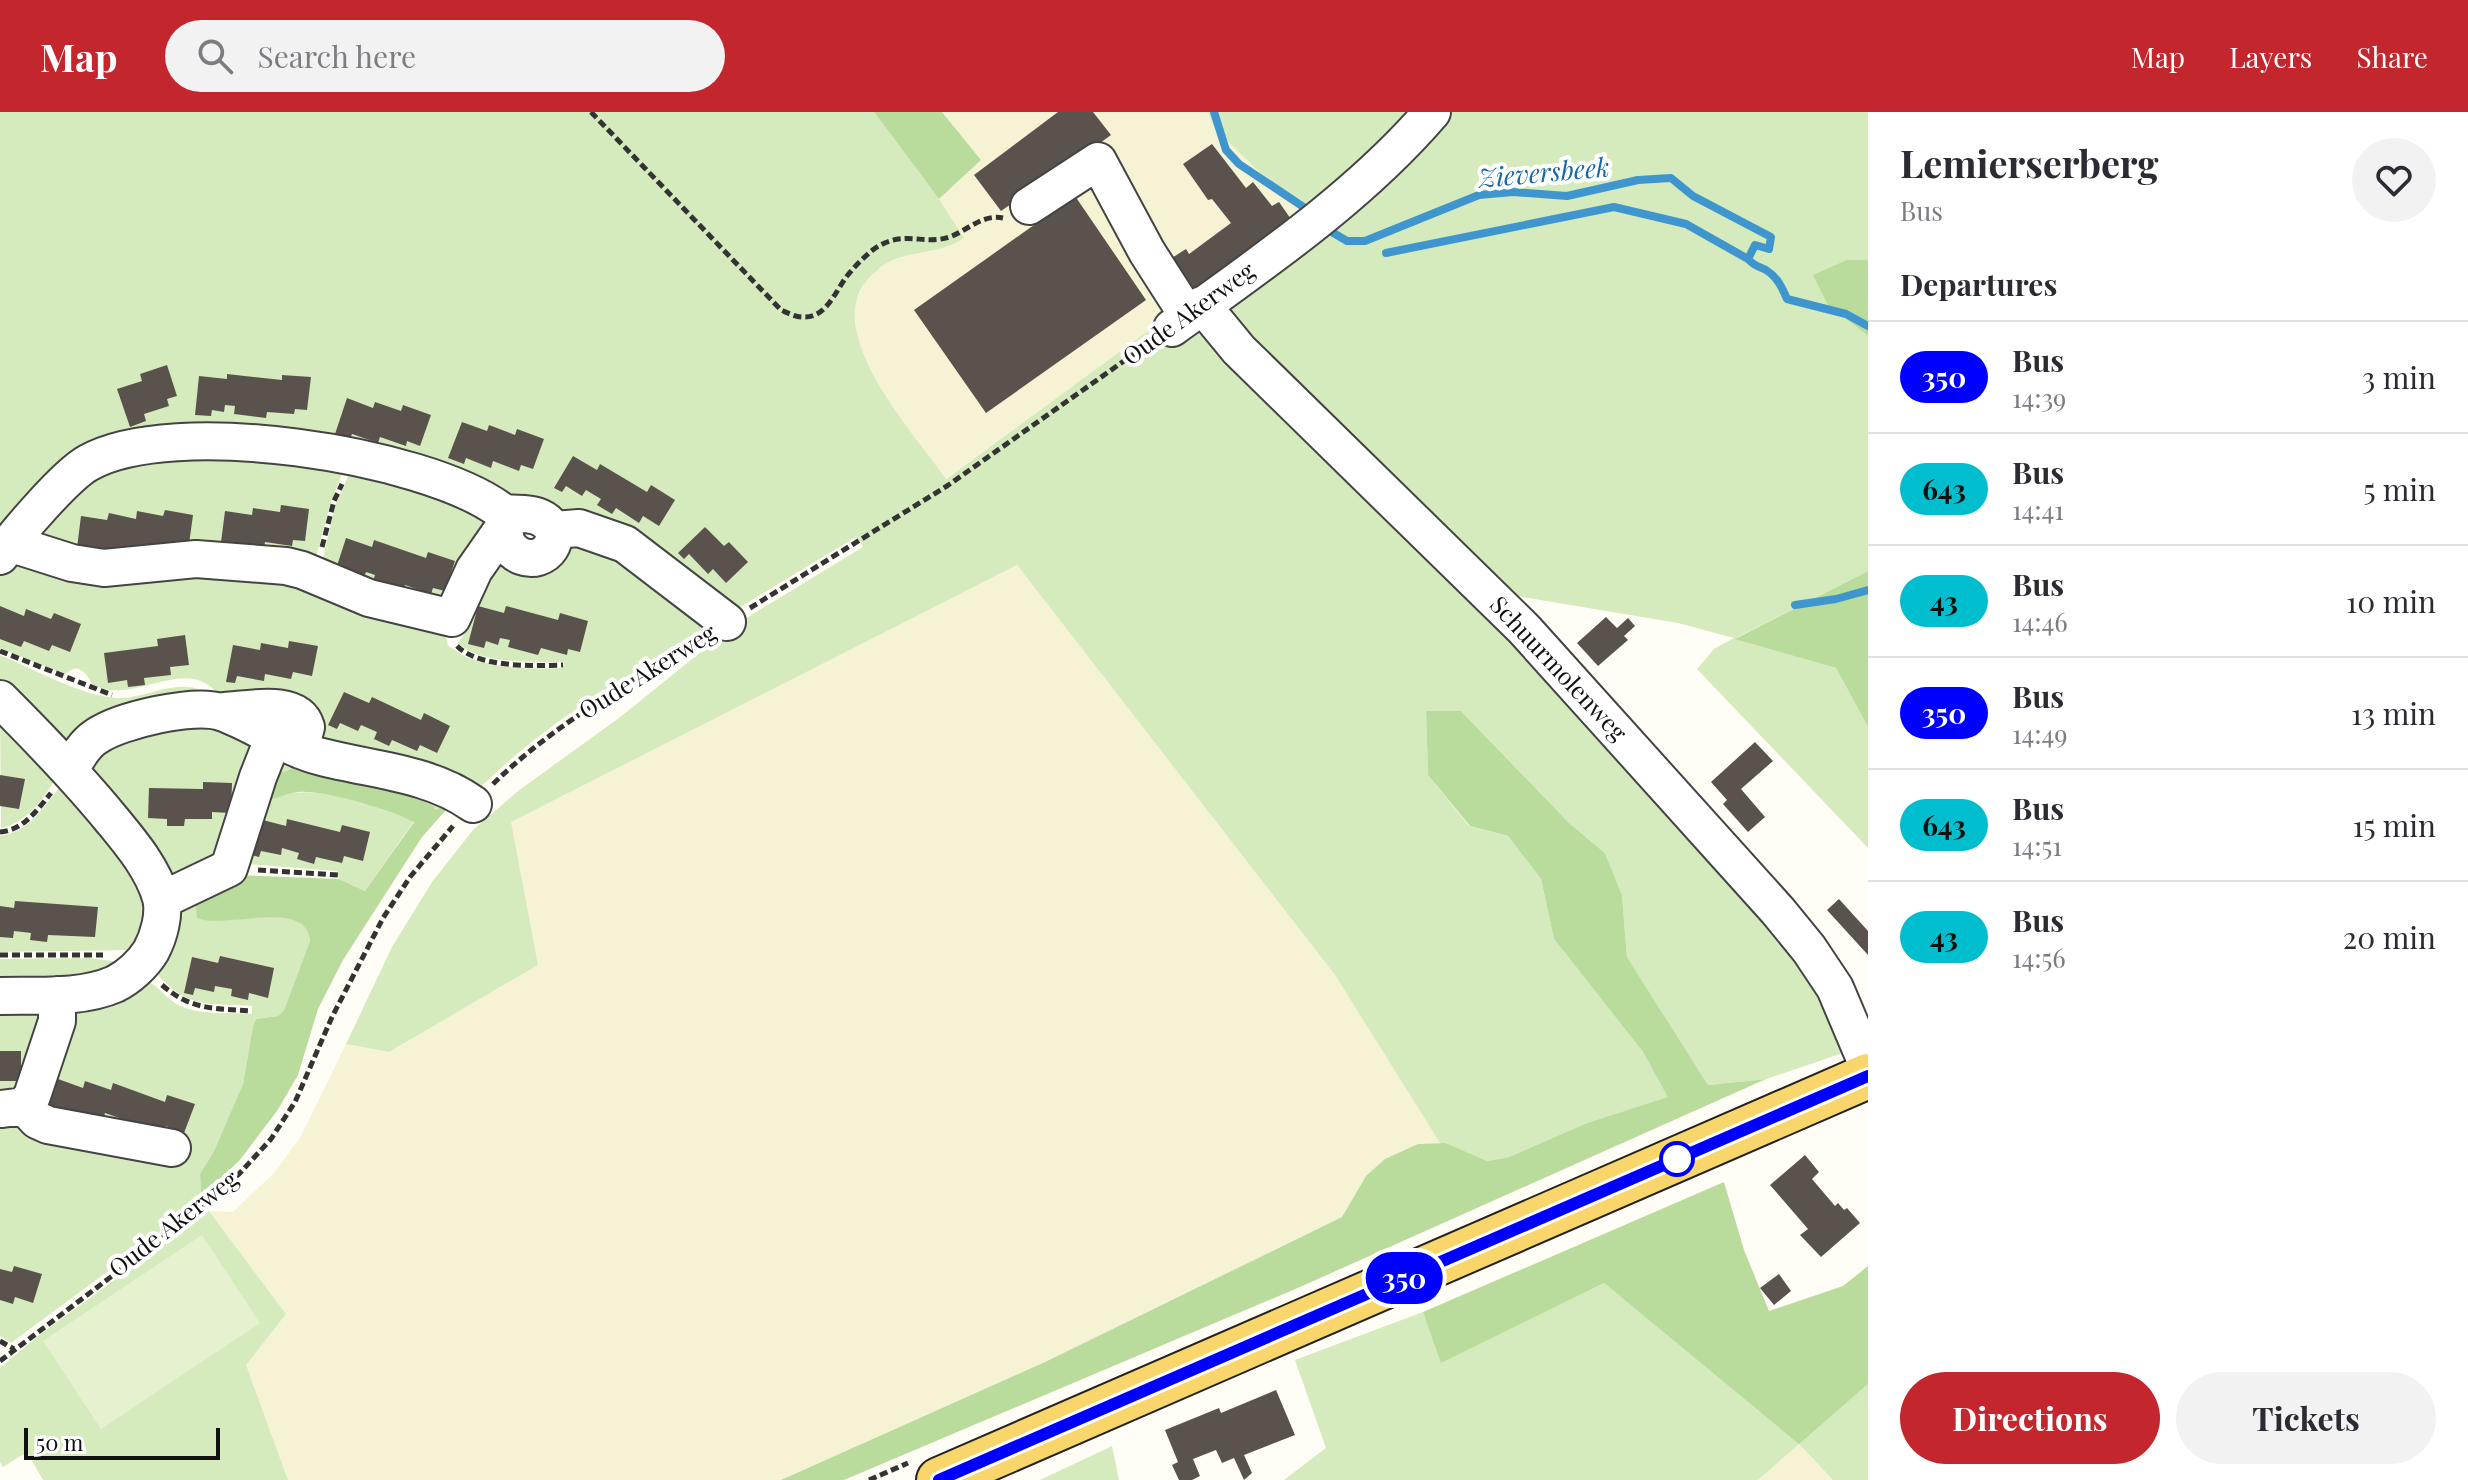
<!DOCTYPE html>
<html lang="en">
<head>
<meta charset="utf-8">
<style>
  body { margin:0; font-family:"Playfair Display",serif; background:#f2f2f3; color:#2b2b33; height:100vh; display:flex; flex-direction:column; font-size:30px; white-space:nowrap }
  * { box-sizing:border-box; margin:0 }
  p { font-size:26px; color:#7c7c81 }
  .icon { flex:none; width:44px; height:44px; fill:none; stroke:currentColor; stroke-width:2; stroke-linecap:round; stroke-linejoin:round }
  .map { position:relative; flex:1; overflow:hidden }
  .drawer { display:flex; flex-direction:column; background:#fff; width:600px }
  .drawer>* { flex:none }
  .badge { padding:0 16px; border-radius:26px; font-size:28px; line-height:52px }
  .scale { position:absolute; left:24px; bottom:20px; width:196px; box-sizing:border-box; padding-left:8px; border:4px solid #111; border-top:0; font-size:22px; line-height:28px; white-space:nowrap; color:#111; -webkit-text-stroke:6px #fff; paint-order:stroke }
  .map>.badge { position:absolute; translate:-50% -50%; box-shadow:0 0 0 4px #fff }
  h2 { padding:0 32px; font-size:30px; line-height:72px }
  .round { display:grid; place-items:center; flex:none; width:84px; height:84px; border-radius:42px; background:#f2f2f3 }
  .summary { display:flex; align-items:center; justify-content:space-between; height:136px; padding:0 32px }
  h1 { font-size:38px; font-weight:700; line-height:60px }
  .cta { display:flex; gap:16px; margin-top:auto; padding:16px 32px }
  .cta a { flex:1; height:92px; border-radius:48px; background:#c4262e; color:#fff; font-size:32px; font-weight:700; line-height:92px; text-align:center }
  .cta a+a { background:#f2f2f3; color:#2b2b33 }
  ul { padding:0; list-style:none }
  li { display:flex; align-items:center; gap:24px; height:112px; padding:0 32px; border-top:2px solid #e1e1e2 }
  li div { flex:1 }
  li b { display:block; font-size:30px }
  li em { font-style:normal }
  li .badge { min-width:88px; font-weight:700; text-align:center }
  header { display:flex; align-items:center; gap:48px; box-sizing:border-box; height:112px; padding:0 40px; background:#c4262e; color:#fff }
  header strong { font-size:38px }
  nav { display:flex; gap:44px; margin-inline-start:auto; font-size:28px }
  .search { width:560px; height:72px; background:#f2f2f3; display:flex; align-items:center; gap:20px; box-sizing:border-box; padding:0 28px; border-radius:44px; color:#7c7c81; font-size:30px }
  main { display:flex; flex:1; min-height:0 }
  .map>svg:first-child { display:block }
</style>
</head>
<body>
<header>
<strong>Map</strong>
<div class="search"><svg class="icon" aria-label="search" viewBox="0 0 24 24"><circle cx="10" cy="10" r="6"/><path d="M15 15l6 6"/></svg>Search here</div>
<nav><a>Map</a><a>Layers</a><a>Share</a></nav>
</header>
<main>
<div class="map">
<svg width="1868" height="1368" viewBox="0 0 1868 1368">
  <rect width="100%" height="100%" fill="#fffdf5"/>
  <path fill="#f6f3d4" d="M942,0H1208L1214,16L1306,105L945,367L886,286L857,231L854,193L865,169L887,150L964,126L939,87L981,48Z
    M1017,453L1335,863L1440,1031L1418,1032L1366,1064L1342,1105L1045,1250L781,1368H288L245,1253L286,1202L209,1099L233,1100L275,1060L301,1024L346,932L389,940L538,853L510,710Z
    M1799,1332L1833,1368H1758Z"/>
  <path fill="#d5ebbd" d="M0,0H874L939,87L964,126C941,142 913,138 889,150C883,152 879,157 874,161C813,213 914,320 946,367L1305,104L1214,16L1208,0H1868V148H1847L1828,193L1868,224V459L1736,526L1836,556L1868,615V736L1697,557L1714,537L1734,526L1678,511L1487,479L1719,731L1828,892L1843,941L1766,967L1708,973L1627,845L1622,783L1605,741L1569,711L1461,599H1426L1428,663L1469,714L1508,724L1541,767L1554,827L1643,940L1669,985L1587,1011L1509,1045L1487,1049L1440,1031L1335,863L1017,453L511,710L538,853L389,940L346,932L392,835L432,770L473,718L518,679L619,606L733,514L863,435L856,425L737,497L576,406L449,365L158,324L0,434Z
    M164,337L343,359L330,393L315,449L40,435L38,410L75,370Z
    M350,360L392,369L489,402L449,493L321,455L335,394Z
    M585,426L715,511C632,561 544,610 476,680L377,651L224,588C218,582 213,575 205,571C173,553 127,593 92,572C89,566 82,554 73,557C69,559 67,561 64,562L0,536V457L13,442L245,456L445,520L448,534C455,537 461,543 469,546C499,557 531,557 563,556L564,550C534,549 480,553 458,531L466,520L485,446L555,441Z
    M0,543C34,557 81,584 117,586C149,587 185,560 212,586L63,628L21,584L0,577Z
    M0,596L58,661C47,684 27,711 1,716Z
    M180,606L258,626L229,742L176,775L95,675L88,647L91,641Z
    M271,645L454,689L435,698L341,665L272,689C279,687 288,682 296,681C324,676 387,698 414,709L365,779L339,767L337,759L247,752Z
    M64,671L153,788L134,838L0,840V724C33,719 42,694 64,671Z
    M199,773L197,805C223,818 307,784 310,829L284,898L278,904L256,907L253,914L243,972L213,1041L200,1062L201,1084L154,1125L11,1231L0,1224V1000L40,1003L62,906L144,867C157,872 164,884 175,891C195,904 229,900 252,902V894C206,891 188,897 155,860L176,801Z
    M89,846L119,850L114,861L0,876V847Z
    M46,890L33,967L0,992V891Z
    M209,1099L286,1202L246,1253L288,1368H43L27,1340L3,1355L0,1350V1256L38,1224Z
    M1604,1171L1799,1331L1868,1272V1368H1833L1799,1332L1758,1368H1284L1326,1336L1295,1248L1423,1200L1442,1250Z
    M1112,1334L1119,1368H1040Z"/>
  <path fill="#b9dc9c" d="M874,0H942L981,48L939,87Z
    M1847,148H1868V224L1828,193L1813,163Z
    M1868,459V615L1836,556L1735,527Z
    M1426,599H1461L1569,711L1605,741L1622,783L1627,845L1708,973L1766,967L1300,1175L844,1368H781L1045,1250L1342,1105L1366,1064L1385,1047L1418,1032L1445,1031L1487,1049L1509,1045L1587,1011L1668,985L1643,940L1554,827L1541,767L1508,724L1470,714L1428,663Z
    M292,657H307C348,668 396,674 434,694L435,698L454,689L422,725L343,848L318,897L298,963L277,999L239,1049L201,1084L200,1062L213,1041L243,972L253,914L256,907L278,904L284,898L310,829C307,785 223,818 197,806L195,787L237,763L339,767L365,779L414,710C390,698 325,678 298,680C278,682 279,691 256,685L277,662Z
    M1724,1070L1744,1138L1769,1199L1843,1174L1868,1154V1272L1799,1332L1604,1171L1441,1251L1423,1200Z"/>
  <path fill="#e6f2cf" d="M202,1123L260,1211L101,1317L43,1229Z"/>
  <g fill="none" stroke-linecap="round" stroke-linejoin="round">
    <path stroke="#3f96cf" stroke-width="8" d="M1214,0L1226,38L1239,52L1308,98
      M1325,116L1347,129H1365L1479,83L1513,80L1567,84L1638,68L1671,66L1693,84L1771,125L1769,137L1755,133L1748,147C1754,154 1758,154 1766,158C1777,165 1782,175 1787,187L1846,202L1868,214
      M1386,141L1614,95L1686,112L1748,147
      M1795,493L1836,487L1868,478"/>
  </g>
  <path fill="#5a524d" d="M1058,0H1093L1111,23L1019,90L1017,88L1001,99L974,63Z
    M1212,32L1246,76L1253,70L1272,94L1279,90L1293,110L1188,186L1164,151L1186,137L1189,142L1231,111L1212,87L1208,88L1183,52Z
    M1075,84L1146,188L986,301L914,198Z
    M167,253L177,284L167,287L169,294L144,302L146,309L130,315L117,277L142,269L140,262Z
    M227,262L282,268V263L311,265L307,298L295,297L294,302L267,300L266,306L234,302L235,294L225,293L224,300L212,298L211,304L195,303L199,264L227,267Z
    M347,286L373,296L375,290L401,299L403,293L431,303L420,334L407,329L406,334L380,325L378,331L352,322L350,327L335,322Z
    M462,310L487,319L489,313L515,323L517,317L544,327L533,357L521,353L519,359L493,349L491,356L466,346L464,352L448,346Z
    M573,344L597,358L600,352L647,380L651,373L675,388L659,414L643,404L639,411L616,396L612,402L597,393L601,387L586,378L582,384L566,374L562,380L554,376Z
    M281,393L309,397L305,429L293,428L292,434L265,430L264,437L220,438L225,399L252,403L253,396L280,400Z
    M165,398L193,403L189,432L170,430L169,437L142,432L141,440L114,435L113,443L76,444L81,404L107,408L109,401L136,407L137,399L163,404Z
    M705,415L724,434L729,430L748,450L726,471L713,457L708,462L689,442L684,447L678,441Z
    M346,426L372,435L374,428L426,446L428,440L455,449L445,479L433,476L431,482L405,473L403,479L373,469L375,463L366,460L364,466L334,463Z
    M0,494L24,504L26,497L51,507L54,501L81,512L70,540L52,533L49,539L24,529L21,535L0,527Z
    M478,494L504,501L506,494L558,508L560,501L588,509L580,540L568,537L567,543L541,536L538,543L508,535L510,528L500,526L498,533L486,529L484,536L468,532Z
    M1606,505L1617,516L1628,506L1635,514L1624,524L1628,528L1598,554L1577,531Z
    M185,523L189,553L170,555L171,563L144,566L145,573L128,575L127,568L108,571L104,541L158,534L157,527Z
    M289,529L318,534L312,564L293,560L291,567L265,562L264,569L237,564L235,571L226,570L233,533L260,538L261,531L288,536Z
    M344,580L369,591L372,585L421,608L424,601L450,614L437,641L420,633L417,639L392,628L389,634L374,627L377,620L361,613L358,619L340,611L337,617L328,613Z
    M1755,630L1773,649L1741,677L1765,705L1748,720L1723,692L1727,688L1711,670Z
    M0,663L25,667L19,697L0,694Z
    M203,670L232,671L231,701L212,700V707H185L184,714H167V707L148,706L149,676L203,677Z
    M259,707L286,714L287,707L340,720L342,713L370,720L363,749L344,744L342,751L316,745L314,752L297,747L299,741L282,736L281,743L261,739L259,745L251,743Z
    M1839,787L1868,819V843L1827,798Z
    M15,789L98,795L95,825L48,823L47,830L30,828L31,821L14,819L13,826L0,825V794L14,796Z
    M220,844L274,856L268,886L249,881L248,888L231,884L232,877L215,874L214,880L195,876L193,883L184,881L192,845L218,851Z
    M0,939H21V969H0Z
    M58,967L83,976L85,969L111,978L113,971L165,990L167,983L195,992L184,1021L166,1014L164,1021L120,1013L122,1007L105,1001L103,1008L85,1001L82,1008L46,1002Z
    M1805,1043L1819,1060L1812,1067L1835,1094L1838,1091L1844,1098L1847,1096L1860,1111L1821,1145L1800,1123L1808,1117L1770,1073Z
    M14,1154L42,1162L33,1191L15,1185L13,1192L0,1188V1157L12,1160Z
    M1779,1162L1791,1179L1774,1193L1760,1176Z
    M1276,1278L1295,1323L1244,1343L1252,1361L1244,1368L1234,1346L1222,1351L1216,1338L1193,1347L1200,1364L1192,1368H1179L1172,1353L1178,1350L1165,1318L1219,1296L1221,1301Z"/>
  <g fill="none" stroke-linecap="round" stroke-linejoin="round">
    <defs>
      <path id="minor" d="M1029,94L1098,49L1147,140L1188,204
        M1202,193L1239,238L1524,517L1778,799L1809,837L1835,876L1868,954
        M1172,216C1263,150 1359,85 1432,0
        M503,401C504,411 503,424 508,433C524,456 557,447 554,418
        M9,431L72,451L104,456L196,447L286,454L302,458L369,486L452,506L474,458L504,415
        M0,444C16,422 65,364 88,351C172,303 424,342 500,398C511,407 538,393 554,418L579,416L625,432L727,510
        M0,587C39,626 77,665 112,708C131,731 153,757 161,786C165,802 159,824 151,839C143,852 129,865 115,872C81,887 37,883 0,884
        M224,599C247,598 297,586 306,615L300,638
        M71,657C77,645 85,631 97,624C121,608 194,591 221,600C256,612 285,636 322,645C372,658 430,661 473,692
        M162,788L229,756L258,665L273,627
        M24,994L37,1008L48,1013L172,1036
        M2,997L24,994L32,984L57,909V883"/>
      <path id="major" d="M939,1368L1868,964"/>
    </defs>
    <use href="#minor" stroke="#444" stroke-width="40"/>
    <use href="#major" stroke="#222" stroke-width="48"/>
    <path stroke="#333" stroke-width="5" stroke-dasharray="8 4" stroke-linecap="butt" d="M591,0L781,198C788,201 797,206 805,205C827,205 836,178 847,164C855,154 864,145 874,137C904,116 925,135 952,124C969,117 983,102 1003,106
      M322,435L334,389L342,372
      M750,496L947,374L1148,232
      M457,534C479,556 534,554 563,553
      M0,539L112,583
      M493,672C553,613 629,571 700,526
      M0,720C24,718 37,698 51,681
      M258,758L338,763
      M0,843H103
      M162,873C192,899 215,896 252,899
      M0,1229L14,1237
      M0,1249L199,1098L239,1062L271,1027L295,990L332,905L383,806L410,765L453,714
      M869,1368L908,1351"/>
    <use href="#minor" stroke="#fff" stroke-width="36"/>
    <use href="#major" stroke="#f9d66b" stroke-width="44"/>
  </g>
  <g fill="none" stroke-linecap="round" stroke-linejoin="round">
    <defs>
      <path id="line" d="M939,1368L1868,964"/>
    </defs>
    <use href="#line" stroke="#fff" stroke-width="18"/>
    <use href="#line" stroke="#00f" stroke-width="12"/>
  </g>
  <circle fill="#fff" stroke="#00f" stroke-width="4" cx="1677" cy="1047" r="16"/>
  <g text-anchor="middle" stroke-width="8" stroke-linejoin="round" paint-order="stroke">
    <g font-size="24" fill="#111" stroke="#fff">
      <text transform="translate(1189 202) rotate(-36)" y="8">Oude Akerweg</text>
      <text transform="translate(1558 557) rotate(47)" y="8">Schuurmolenweg</text>
      <text transform="translate(648 560) rotate(-32)" y="8">Oude Akerweg</text>
      <text transform="translate(174 1112) rotate(-38)" y="8">Oude Akerweg</text>
    </g>
    <g font-size="26" font-style="italic" fill="#1768a6" stroke="#fff">
      <text transform="translate(1544 61) rotate(-5)" y="9">Zieversbeek</text>
    </g>
  </g>
</svg>
<div class="scale">50 m</div>
<b class="badge" style="left:1404px;top:1166px;background:#00f;color:#fff">350</b>
</div>
<section class="drawer">
<div class="summary"><div><h1>Lemierserberg</h1><p>Bus</p></div><a class="round"><svg class="icon" aria-label="heart" viewBox="0 0 24 24"><path d="M12 20l-8-8c-3-5 5-10 8-4 3-6 11-1 8 4z"/></svg></a></div>
<h2>Departures</h2>
<ul>
<li><span class="badge" style="background:#00f;color:#fff">350</span><div><b>Bus</b><p>14:39</p></div><em>3 min</em></li>
<li><span class="badge" style="background:#00becd;color:#111">643</span><div><b>Bus</b><p>14:41</p></div><em>5 min</em></li>
<li><span class="badge" style="background:#00becd;color:#111">43</span><div><b>Bus</b><p>14:46</p></div><em>10 min</em></li>
<li><span class="badge" style="background:#00f;color:#fff">350</span><div><b>Bus</b><p>14:49</p></div><em>13 min</em></li>
<li><span class="badge" style="background:#00becd;color:#111">643</span><div><b>Bus</b><p>14:51</p></div><em>15 min</em></li>
<li><span class="badge" style="background:#00becd;color:#111">43</span><div><b>Bus</b><p>14:56</p></div><em>20 min</em></li>
</ul>
<div class="cta"><a>Directions</a><a>Tickets</a></div>
</section>
</main>
</body>
</html>
